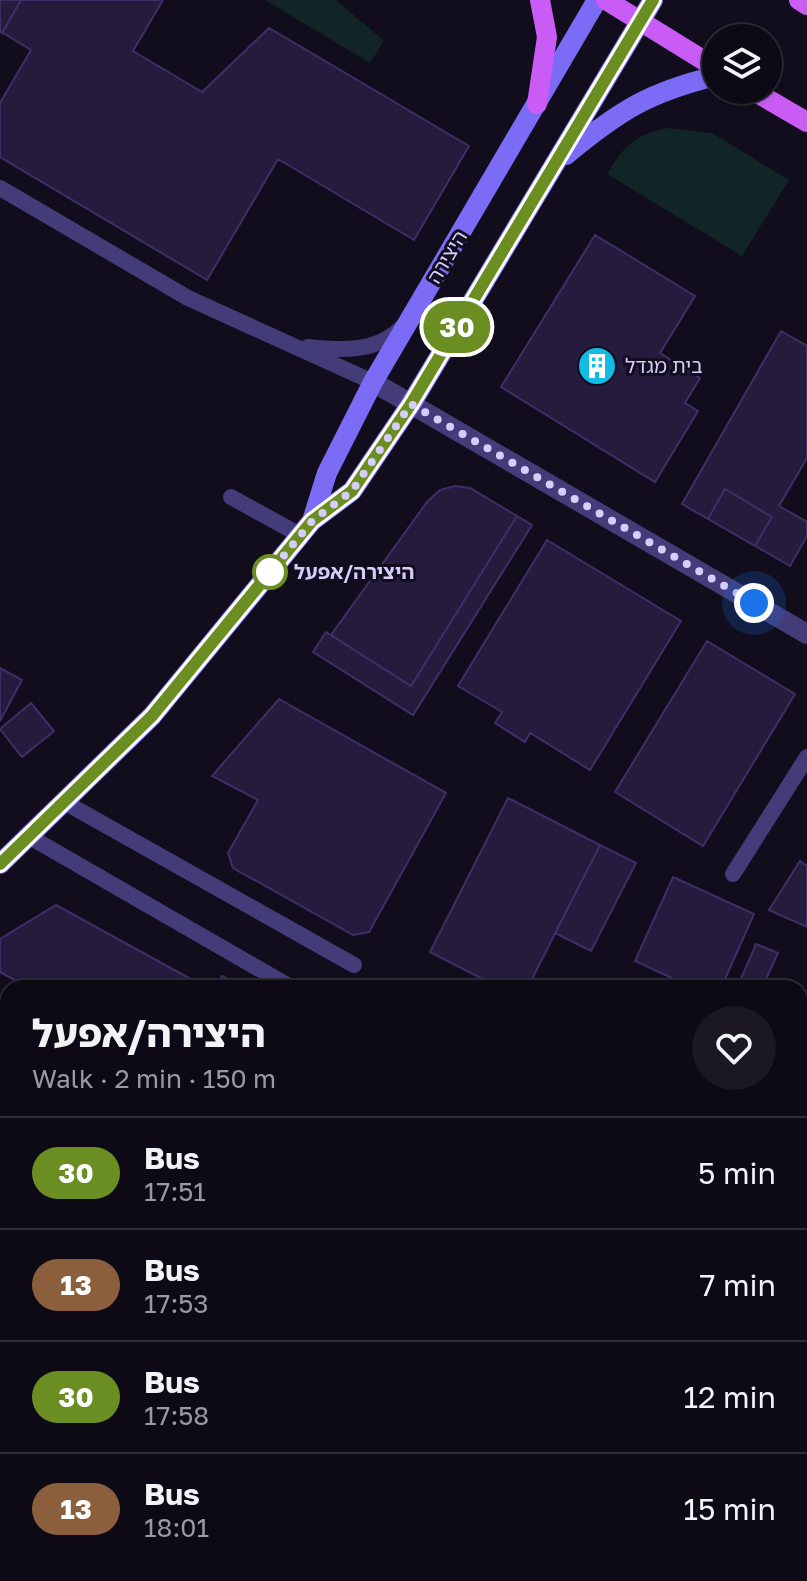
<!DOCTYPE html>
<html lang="en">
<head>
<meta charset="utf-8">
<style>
  body { margin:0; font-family:"Golos Text","Noto Sans Hebrew",sans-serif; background:#1b1823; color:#f1f3f6; height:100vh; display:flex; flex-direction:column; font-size:30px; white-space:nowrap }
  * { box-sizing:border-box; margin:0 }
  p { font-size:26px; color:#9a9aa1 }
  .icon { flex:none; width:44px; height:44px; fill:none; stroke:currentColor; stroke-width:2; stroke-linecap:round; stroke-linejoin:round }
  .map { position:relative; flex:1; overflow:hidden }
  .drawer { position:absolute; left:0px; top:980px; width:808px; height:602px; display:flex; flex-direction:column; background:#0d0a16; border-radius:24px 24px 0 0; box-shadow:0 2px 6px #0004,0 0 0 2px #2d2b35 }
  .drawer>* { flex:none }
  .badge { padding:0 16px; border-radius:26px; font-size:28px; line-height:52px }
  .buttons { position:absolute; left:702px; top:24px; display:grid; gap:16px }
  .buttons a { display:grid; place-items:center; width:80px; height:80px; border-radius:50%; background:#0d0a16; box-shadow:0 2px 6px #0004,0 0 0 2px #2d2b35; font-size:40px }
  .you { position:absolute; width:40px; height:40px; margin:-20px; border:6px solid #fff; border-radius:50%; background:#1a73e8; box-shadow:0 0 0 12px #1a73e833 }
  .map>.badge { position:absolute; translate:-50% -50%; box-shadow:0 0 0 4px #fff }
  .round { display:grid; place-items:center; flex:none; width:84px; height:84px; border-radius:42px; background:#1b1823 }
  .overview { display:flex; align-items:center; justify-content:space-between; height:136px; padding:0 32px }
  h1 { font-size:38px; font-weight:800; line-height:60px }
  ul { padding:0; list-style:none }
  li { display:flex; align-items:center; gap:24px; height:112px; padding:0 32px; border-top:2px solid #2d2b35 }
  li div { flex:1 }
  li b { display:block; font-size:30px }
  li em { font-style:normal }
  li .badge { min-width:88px; font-weight:700; text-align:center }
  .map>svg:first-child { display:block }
</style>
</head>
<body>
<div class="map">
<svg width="807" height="1581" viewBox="0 0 807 1581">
  <rect width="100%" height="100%" fill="#110d1d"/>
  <path fill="#112527" d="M265,0H336L384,41L370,63Z
    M667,128L712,133L789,180L742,256L607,174C626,144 632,137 667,128Z"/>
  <path fill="#251b3d" stroke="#3f2e67" stroke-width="2" d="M0,0H163L133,51L202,92L269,28L469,146L414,240L278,159L207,280L0,157V103L31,50L0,31Z
    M0,0H21L2,33L0,31Z
    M595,235L695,296L660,353L700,378L685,403L698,411L655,482L501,387Z
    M781,331L807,346V458L779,506L807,522V536L790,566L682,504Z
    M455,486L470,488L517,516L411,686L331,635L427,502L440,490Z
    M725,489L772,517L755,546L708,519Z
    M517,516L532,525L413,715L313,652L326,632L411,686Z
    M547,540L681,621L590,770L530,733L525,742L495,723L502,712L458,686Z
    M707,641L795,694L703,846L615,792Z
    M0,668L22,680L0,721Z
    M279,699L446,793L369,932L353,935L233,868L228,853L258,800L212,776Z
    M31,703L54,731L22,757L0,729Z
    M508,798L600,845L528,987L523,988H500L430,952Z
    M600,845L636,863L591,951L555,933Z
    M800,861L807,866V927L769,910Z
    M673,877L754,914L721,988H668L672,978L635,961Z
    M56,905L207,988H29L0,972V939Z
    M756,944L778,953L762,988H737Z
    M222,976L244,988H215Z
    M400,980L414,988H396Z
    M8,1178V1354L0,1345V1183Z
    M800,1240L807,1248V1377L800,1384Z
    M8,1471V1574H92L96,1581H0V1476Z
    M807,1561V1581H784L792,1574H800V1567Z
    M249,1574H321L329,1581L337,1574H356L363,1581H244Z
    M433,1574H469L475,1581H439Z
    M528,1574H590L583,1581H534Z"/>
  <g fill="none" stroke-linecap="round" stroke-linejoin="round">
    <path stroke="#443b79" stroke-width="16" d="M0,188L188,298L373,382
      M308,347C342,351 378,352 402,327
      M231,497L300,535
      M66,803L354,965
      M30,837L292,988
      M733,874L807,757
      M800,1192L807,1201
      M390,1574L397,1581"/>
    <path stroke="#443b79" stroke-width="20" d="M373,382L807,634
      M800,1508L807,1501
      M728,1581L737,1574"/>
    <path stroke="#7b6bf5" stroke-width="20" d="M566,155C619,111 649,92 716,76
      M312,521L327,473L373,382L597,0
      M0,864L152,716L312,521L352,491L411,404L653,0"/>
    <path stroke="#c95cf4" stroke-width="20" d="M606,0L716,68
      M799,0L807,5
      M752,90L807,122
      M537,104L547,37L540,0"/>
  </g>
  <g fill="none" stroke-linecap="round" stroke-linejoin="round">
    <defs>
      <path id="line" d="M0,864L152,716L312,521L352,491L411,404L653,0"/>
    </defs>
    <use href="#line" stroke="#fff" stroke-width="18"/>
    <use href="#line" stroke="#6b8e23" stroke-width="12"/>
    <path stroke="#d7cdfc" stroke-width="8" stroke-dasharray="0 14.4" d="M270,572L268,575L312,521L352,491L411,404L754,603"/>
  </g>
  <defs>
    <symbol id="building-disc" viewBox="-11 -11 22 22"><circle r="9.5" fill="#10bbe4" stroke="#110d1d"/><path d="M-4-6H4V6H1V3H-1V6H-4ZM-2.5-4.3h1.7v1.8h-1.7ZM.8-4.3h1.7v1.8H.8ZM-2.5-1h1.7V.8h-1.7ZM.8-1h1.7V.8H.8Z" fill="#fff"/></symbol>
  </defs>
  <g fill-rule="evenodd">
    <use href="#building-disc" x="575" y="344" width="44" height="44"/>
  </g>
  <circle fill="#fff" stroke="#6b8e23" stroke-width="4" cx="270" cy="572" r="16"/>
  <g text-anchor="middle" stroke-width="6" stroke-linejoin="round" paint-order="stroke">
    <g font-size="20" fill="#d7cdfc" stroke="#110d1d">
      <text transform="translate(447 257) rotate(-59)" y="7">היצירה</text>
    </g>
    <g font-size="20" fill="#d7cdfc" stroke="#110d1d" text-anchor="start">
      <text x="625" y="373">בית מגדל</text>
    </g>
    <g font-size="20" font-weight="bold" fill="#d7cdfc" stroke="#110d1d" text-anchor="start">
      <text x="294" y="579">היצירה/אפעל</text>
    </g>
  </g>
</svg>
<div class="buttons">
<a><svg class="icon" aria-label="layers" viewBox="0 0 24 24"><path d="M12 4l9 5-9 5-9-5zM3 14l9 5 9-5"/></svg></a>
</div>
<div class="you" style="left:754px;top:603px"></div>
<b class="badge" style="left:457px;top:327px;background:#6b8e23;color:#fff">30</b>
<section class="drawer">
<div class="overview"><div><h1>היצירה/אפעל</h1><p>Walk · 2 min · 150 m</p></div><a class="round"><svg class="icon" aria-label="heart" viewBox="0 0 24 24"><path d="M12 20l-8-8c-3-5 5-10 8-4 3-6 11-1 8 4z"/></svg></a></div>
<ul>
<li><span class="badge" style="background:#6b8e23;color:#fff">30</span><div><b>Bus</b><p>17:51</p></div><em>5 min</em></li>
<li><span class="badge" style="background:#8b5e3c;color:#fff">13</span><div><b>Bus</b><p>17:53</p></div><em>7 min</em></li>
<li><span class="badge" style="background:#6b8e23;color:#fff">30</span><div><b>Bus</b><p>17:58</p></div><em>12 min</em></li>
<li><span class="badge" style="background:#8b5e3c;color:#fff">13</span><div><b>Bus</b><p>18:01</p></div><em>15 min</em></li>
</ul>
</section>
</div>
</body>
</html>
